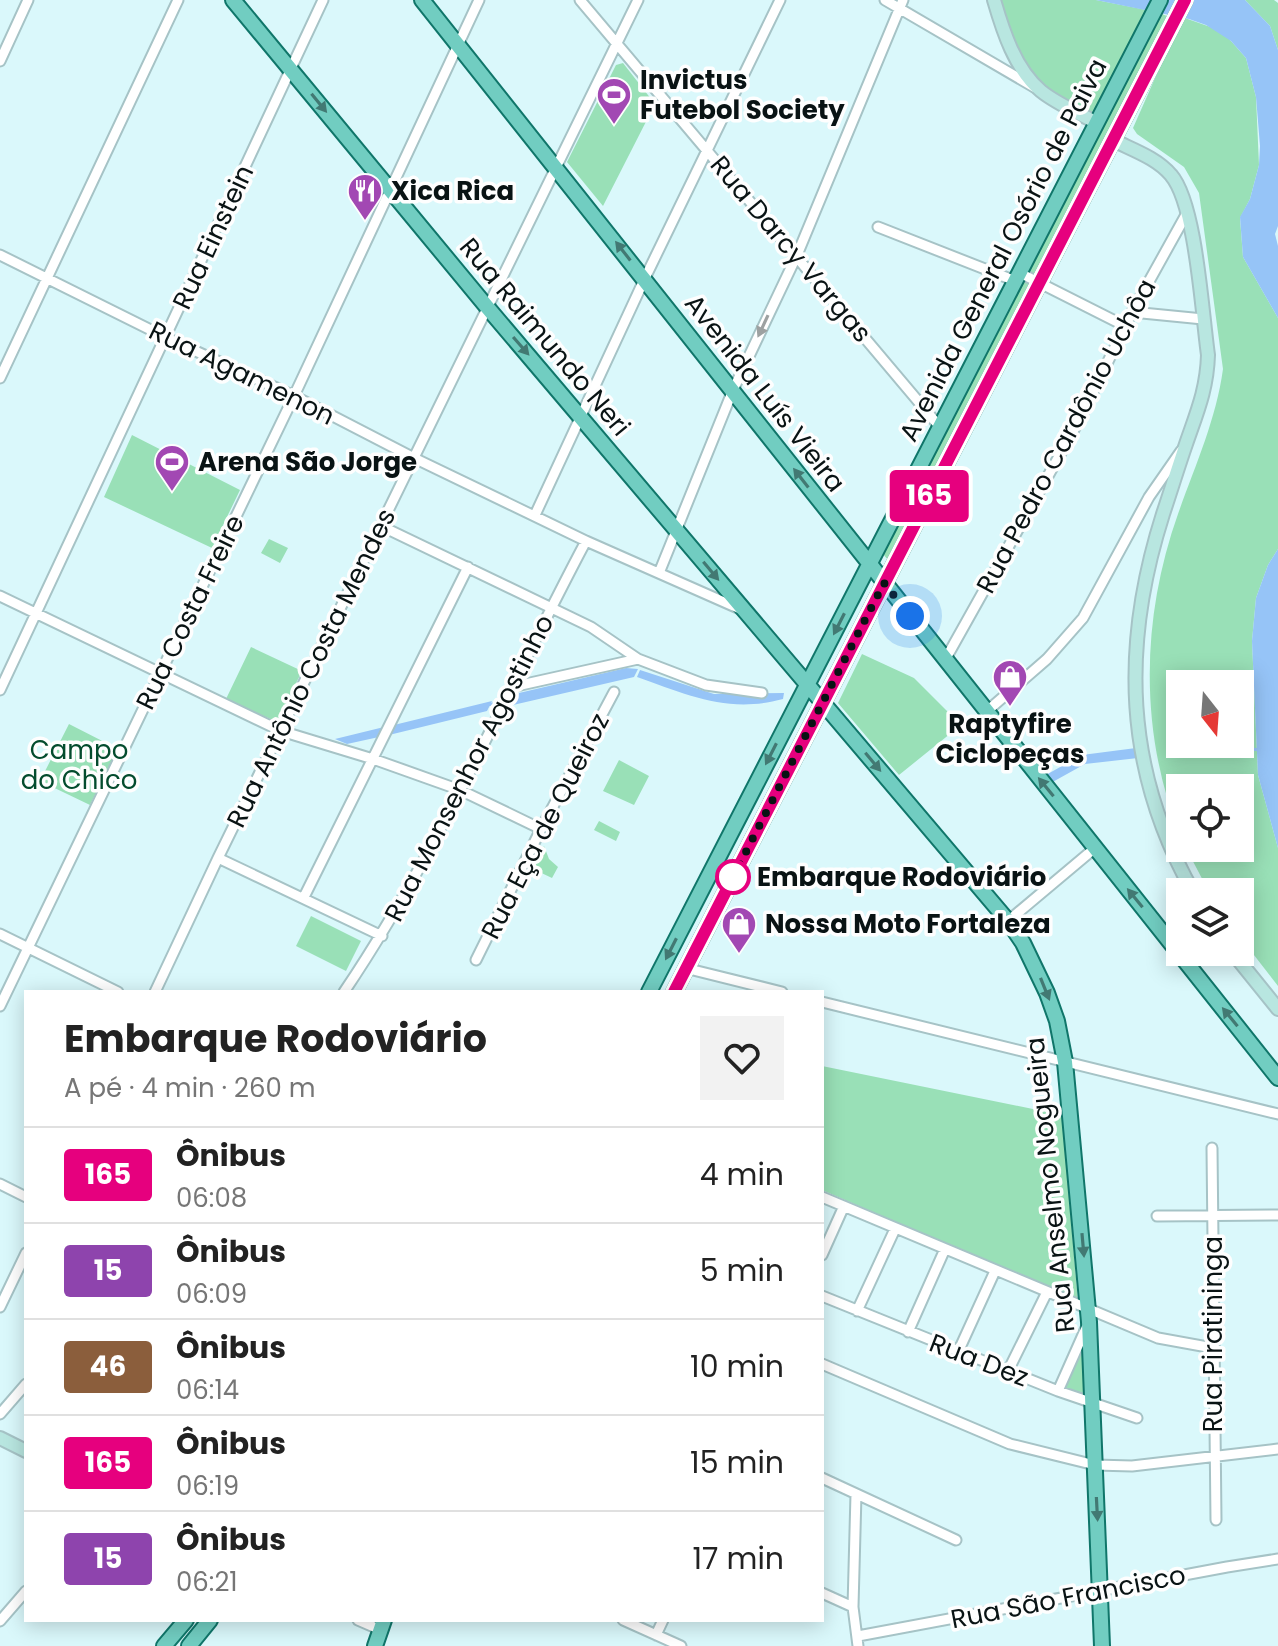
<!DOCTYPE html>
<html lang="pt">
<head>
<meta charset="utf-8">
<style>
  body { margin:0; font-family:Poppins,sans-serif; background:#f2f2f2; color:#222; height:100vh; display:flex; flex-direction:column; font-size:30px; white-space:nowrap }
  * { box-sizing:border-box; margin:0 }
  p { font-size:26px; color:#767676 }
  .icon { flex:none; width:44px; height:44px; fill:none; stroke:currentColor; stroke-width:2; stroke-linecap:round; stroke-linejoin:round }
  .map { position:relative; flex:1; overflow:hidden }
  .side { position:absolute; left:24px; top:990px; width:800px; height:632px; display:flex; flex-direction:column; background:#fff; border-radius:0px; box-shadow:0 4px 20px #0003 }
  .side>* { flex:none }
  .badge { padding:0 16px; border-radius:6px; font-size:28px; line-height:52px }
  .needle { width:52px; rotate:163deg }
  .tools { position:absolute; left:1166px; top:670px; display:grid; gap:16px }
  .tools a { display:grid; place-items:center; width:88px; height:88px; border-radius:0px; background:#fff; box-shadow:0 4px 20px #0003; font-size:40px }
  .you { position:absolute; width:40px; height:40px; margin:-20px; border:6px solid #fff; border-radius:50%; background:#1a73e8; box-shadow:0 0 0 12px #1a73e833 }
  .map>.badge { position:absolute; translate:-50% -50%; box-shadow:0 0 0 4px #fff }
  .round { display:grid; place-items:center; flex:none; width:84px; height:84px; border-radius:0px; background:#f2f2f2 }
  .head { display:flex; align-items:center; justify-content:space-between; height:136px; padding:0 40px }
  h1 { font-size:38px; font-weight:700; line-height:60px }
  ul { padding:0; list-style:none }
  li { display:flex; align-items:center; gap:24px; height:96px; padding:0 40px; border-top:2px solid #e0e0e0 }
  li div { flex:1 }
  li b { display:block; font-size:30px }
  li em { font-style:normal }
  li .badge { min-width:88px; font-weight:700; text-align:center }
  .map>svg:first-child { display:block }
</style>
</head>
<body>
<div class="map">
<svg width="1278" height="1646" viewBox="0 0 1278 1646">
  <rect width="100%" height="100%" fill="#daf8fb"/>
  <path fill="#99e0b7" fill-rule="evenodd" d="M1000,0H1096L1147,10L1091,117C1031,82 1017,69 1000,0Z
    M1245,0H1274L1278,3V50L1270,26Z
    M1162,14L1167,16L1035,276L1026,271Z
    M1182,17L1219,30L1231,41L1246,58L1256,97L1259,165L1250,199L1240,218L1243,257L1278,318V549L1268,565L1256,598L1252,641L1258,775L1278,848V986L1240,937V892H1209L1186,848H1240V788H1180V835C1139,732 1141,618 1178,514C1195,466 1216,420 1223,369L1199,193L1184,167L1137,134L1133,128ZM1180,684H1240V744H1180Z
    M623,63L655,104L603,206L567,162L616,65Z
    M1022,278L1031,283L888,560L883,554Z
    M132,435L240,490L212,548L104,497Z
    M269,539L288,548L280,563L261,553Z
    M251,647L302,671L277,722L226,699Z
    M862,654L914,678L961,725L899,775L838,703Z
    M69,724L118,749L90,805L40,781Z
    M619,760L649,776L634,805L603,791Z
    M599,821L620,832L616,841L594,830Z
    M544,846L549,859L558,867L552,878L533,869Z
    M311,916L361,941L346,971L296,946Z
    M822,1066L1062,1115L1078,1301L822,1190Z
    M1084,1339L1088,1397L1061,1388Z"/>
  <path fill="#96c4f7" d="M1096,0H1245L1270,26L1278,50V226L1275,234L1278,246V318L1243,257L1240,217L1250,199L1259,165L1260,146L1256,97L1246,58L1231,41L1206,25L1189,19Z
    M1278,549V848L1258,775L1252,641L1256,598L1268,565Z
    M626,668L638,669L634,677L513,705L519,693Z
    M640,670L714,694L784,693L783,699C728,714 688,695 637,677Z
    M492,701L487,711L389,735L394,725Z
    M384,727L379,737L347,744L335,739Z
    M1136,748L1138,758L1085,764L1049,784L1044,776L1082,755Z"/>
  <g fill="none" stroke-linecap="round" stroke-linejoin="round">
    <path stroke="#96c4f7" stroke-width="3" d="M487,705L503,702
      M1201,744L1261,750"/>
    <defs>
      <path id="street" d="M580,0L939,426
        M885,0L1034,87
        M0,61L28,0
        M878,227L1013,280
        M0,255L167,338L294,396L414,458L586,541L740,609
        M1018,272L1127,327
        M1132,312L1203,319
        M0,378L178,0
        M535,515L645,278L780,0
        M381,526L591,627L638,659
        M659,573L733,390L797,255L903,0
        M0,596L281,731L373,759L460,790L541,829
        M945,660L1081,417L1132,312L1187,213
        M512,687L638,659L706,685L762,693
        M0,690L323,0
        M986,712L1047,659L1083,618L1149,497L1181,451
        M218,858L382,936
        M304,897L468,567
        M1008,921L1095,848
        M0,934L118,992
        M476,960L541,829L614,692
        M685,968L782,992
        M155,992L218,858L638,0
        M344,992C440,850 506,691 586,541
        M822,1002L1278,1114
        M0,1006L294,396L479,0
        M1212,1148L1216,1520
        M0,1184L26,1197
        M822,1197L1158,1338L1213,1348
        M1157,1216L1278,1215
        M822,1255L844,1206
        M822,1296L1058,1391L1137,1418
        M0,1307L26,1253
        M857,1311L895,1229
        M908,1332L945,1249
        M958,1352L995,1271
        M822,1364L1010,1444L1095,1465L1132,1466L1278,1449
        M1008,1371L1047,1292
        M1058,1391L1086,1328
        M0,1414L26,1384
        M822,1478L956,1540
        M856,1494L853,1607L858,1646
        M822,1593L853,1607
        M358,1620L381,1630
        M623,1620L681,1646
        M0,1621L26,1591
        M656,1635L663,1620
        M858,1636L1227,1567L1278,1559"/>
      <path id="secondary" d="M994,0C1003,31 1015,69 1041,91C1057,104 1079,113 1097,123
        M1113,140C1133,150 1157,158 1171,175C1196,204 1202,313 1208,355C1207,389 1197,412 1186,444C1178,467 1171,490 1163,514C1121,646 1124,769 1193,892
        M1232,952L1278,1009
        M0,1438L26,1451"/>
      <path id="primary" d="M233,0L487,307L1008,921L1023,943L1047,993L1057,1021L1065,1062L1089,1322L1102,1646
        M422,0L1278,1078
        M649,992L1160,0
        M674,992L1185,0
        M164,1646L186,1620
        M189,1646L210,1620
        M375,1646L384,1620"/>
    </defs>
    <use href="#street" stroke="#a6c3c6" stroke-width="13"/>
    <use href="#secondary" stroke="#a6c3c6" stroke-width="16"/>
    <use href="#primary" stroke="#10766a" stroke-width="18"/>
    <use href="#street" stroke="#fff" stroke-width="9"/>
    <use href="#secondary" stroke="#b8e6e0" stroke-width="12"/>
    <use href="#primary" stroke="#71cdc1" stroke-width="14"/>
  </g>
  <defs><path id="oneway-solid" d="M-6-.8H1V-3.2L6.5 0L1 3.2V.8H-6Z" transform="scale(2)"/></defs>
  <g fill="#427973">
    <use href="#oneway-solid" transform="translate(319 103) rotate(51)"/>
    <use href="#oneway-solid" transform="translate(623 251) rotate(-128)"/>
    <use href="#oneway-solid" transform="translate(521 346) rotate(49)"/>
    <use href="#oneway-solid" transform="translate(801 478) rotate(-128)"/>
    <use href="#oneway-solid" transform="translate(711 571) rotate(50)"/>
    <use href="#oneway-solid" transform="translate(839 624) rotate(117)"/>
    <use href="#oneway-solid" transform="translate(771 754) rotate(117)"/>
    <use href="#oneway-solid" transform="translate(873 762) rotate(50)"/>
    <use href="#oneway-solid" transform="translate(1046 787) rotate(-129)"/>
    <use href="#oneway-solid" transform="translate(1135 898) rotate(-129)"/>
    <use href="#oneway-solid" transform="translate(671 949) rotate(117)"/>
    <use href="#oneway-solid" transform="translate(1045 989) rotate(68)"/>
    <use href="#oneway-solid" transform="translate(1230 1017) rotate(-129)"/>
    <use href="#oneway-solid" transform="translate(1083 1245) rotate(85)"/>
    <use href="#oneway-solid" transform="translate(1097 1509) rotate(87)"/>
  </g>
  <use fill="#9da1a1" href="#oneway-solid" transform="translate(763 326) rotate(115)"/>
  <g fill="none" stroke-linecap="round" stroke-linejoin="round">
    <defs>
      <path id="line" d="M674,992L1185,0"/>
    </defs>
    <use href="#line" stroke="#fff" stroke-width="18"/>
    <use href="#line" stroke="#e6007e" stroke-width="12"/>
    <path stroke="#091314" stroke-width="8" stroke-dasharray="0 14.4" d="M733,877L884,583L910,616"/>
  </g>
  <defs>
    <symbol id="stadium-pin" viewBox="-11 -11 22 30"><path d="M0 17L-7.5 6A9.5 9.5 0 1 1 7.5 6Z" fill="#a248b3" stroke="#fefefe"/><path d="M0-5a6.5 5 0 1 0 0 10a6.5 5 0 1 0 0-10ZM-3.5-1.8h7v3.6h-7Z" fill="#fff"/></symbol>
    <symbol id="restaurant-pin" viewBox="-11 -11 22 30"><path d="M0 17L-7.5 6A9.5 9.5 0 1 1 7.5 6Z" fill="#a248b3" stroke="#fefefe"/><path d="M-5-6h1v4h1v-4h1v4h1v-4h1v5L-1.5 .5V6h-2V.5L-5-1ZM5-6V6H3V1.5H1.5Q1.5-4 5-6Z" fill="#fff"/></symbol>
    <symbol id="shop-pin" viewBox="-11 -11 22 30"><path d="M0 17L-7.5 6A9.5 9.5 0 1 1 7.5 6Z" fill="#a248b3" stroke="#fefefe"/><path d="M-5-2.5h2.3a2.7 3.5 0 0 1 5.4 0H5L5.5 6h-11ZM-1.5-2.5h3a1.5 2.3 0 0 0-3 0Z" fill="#fff"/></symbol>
  </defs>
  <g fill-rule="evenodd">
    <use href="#stadium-pin" x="594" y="75" width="40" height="54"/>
    <use href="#restaurant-pin" x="345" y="171" width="40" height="54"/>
    <use href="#stadium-pin" x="152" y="442" width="40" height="54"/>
    <use href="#shop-pin" x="990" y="657" width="40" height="54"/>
    <use href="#shop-pin" x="719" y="904" width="40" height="54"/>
  </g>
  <circle fill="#fff" stroke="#e6007e" stroke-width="4" cx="733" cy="877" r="16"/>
  <g text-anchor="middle" stroke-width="7" stroke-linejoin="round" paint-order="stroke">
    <g font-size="26" font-weight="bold" fill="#091314" stroke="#fefefe" text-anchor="start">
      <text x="640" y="89">Invictus<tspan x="640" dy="30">Futebol Society</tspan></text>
      <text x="391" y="200">Xica Rica</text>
      <text x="198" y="471">Arena São Jorge</text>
      <text x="1010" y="733" text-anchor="middle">Raptyfire<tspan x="1010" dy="30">Ciclopeças</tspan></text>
      <text x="765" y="933">Nossa Moto Fortaleza</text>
    </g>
    <g font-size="26" fill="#091314" stroke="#fefefe">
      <text transform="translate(213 237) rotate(-65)" y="9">Rua Einstein</text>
      <text transform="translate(791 249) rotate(50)" y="9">Rua Darcy Vargas</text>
      <text transform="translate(1003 250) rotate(-63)" y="9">Avenida General Osório de Paiva</text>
      <text transform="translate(545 337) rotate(50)" y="9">Rua Raimundo Neri</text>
      <text transform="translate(242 373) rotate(26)" y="9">Rua Agamenon</text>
      <text transform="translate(765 393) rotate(52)" y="9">Avenida Luís Vieira</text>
      <text transform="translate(1066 436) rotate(-62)" y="9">Rua Pedro Cardônio Uchôa</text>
      <text transform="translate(190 612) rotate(-64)" y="9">Rua Costa Freire</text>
      <text transform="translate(311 668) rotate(-64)" y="9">Rua Antônio Costa Mendes</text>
      <text transform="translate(469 768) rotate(-63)" y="9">Rua Monsenhor Agostinho</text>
      <text transform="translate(545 826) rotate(-63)" y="9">Rua Eça de Queiroz</text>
      <text transform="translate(1050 1185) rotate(-96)" y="9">Rua Anselmo Nogueira</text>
      <text transform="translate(1213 1334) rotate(-90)" y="9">Rua Piratininga</text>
      <text transform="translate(979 1360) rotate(21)" y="9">Rua Dez</text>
      <text transform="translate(1068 1597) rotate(-11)" y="9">Rua São Francisco</text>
    </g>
    <g font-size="26" fill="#044c2e" stroke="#fefefe">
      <text x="79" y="759">Campo<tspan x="79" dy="30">do Chico</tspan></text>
    </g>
    <g font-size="26" font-weight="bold" fill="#091314" stroke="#fefefe" text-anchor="start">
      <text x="757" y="886">Embarque Rodoviário</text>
    </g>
  </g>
</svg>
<div class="tools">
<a><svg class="needle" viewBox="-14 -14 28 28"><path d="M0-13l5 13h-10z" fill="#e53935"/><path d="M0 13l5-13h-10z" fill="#767676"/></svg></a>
<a><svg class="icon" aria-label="locate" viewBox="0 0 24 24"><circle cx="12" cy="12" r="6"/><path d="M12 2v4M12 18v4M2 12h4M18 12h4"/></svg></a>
<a><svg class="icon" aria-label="layers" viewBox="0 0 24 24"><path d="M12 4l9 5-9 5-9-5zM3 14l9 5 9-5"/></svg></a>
</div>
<div class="you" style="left:910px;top:616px"></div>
<b class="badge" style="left:929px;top:496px;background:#e6007e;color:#fff">165</b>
<section class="side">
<div class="head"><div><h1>Embarque Rodoviário</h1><p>A pé · 4 min · 260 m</p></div><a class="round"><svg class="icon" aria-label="heart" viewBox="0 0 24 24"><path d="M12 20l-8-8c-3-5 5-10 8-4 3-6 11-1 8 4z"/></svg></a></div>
<ul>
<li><span class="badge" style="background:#e6007e;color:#fff">165</span><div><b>Ônibus</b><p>06:08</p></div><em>4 min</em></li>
<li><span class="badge" style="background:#8e44ad;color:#fff">15</span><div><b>Ônibus</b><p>06:09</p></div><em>5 min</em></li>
<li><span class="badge" style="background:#8b5e3c;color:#fff">46</span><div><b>Ônibus</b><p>06:14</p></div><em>10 min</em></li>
<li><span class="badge" style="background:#e6007e;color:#fff">165</span><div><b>Ônibus</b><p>06:19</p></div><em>15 min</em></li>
<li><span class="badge" style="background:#8e44ad;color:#fff">15</span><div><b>Ônibus</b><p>06:21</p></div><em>17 min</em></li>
</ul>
</section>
</div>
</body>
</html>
